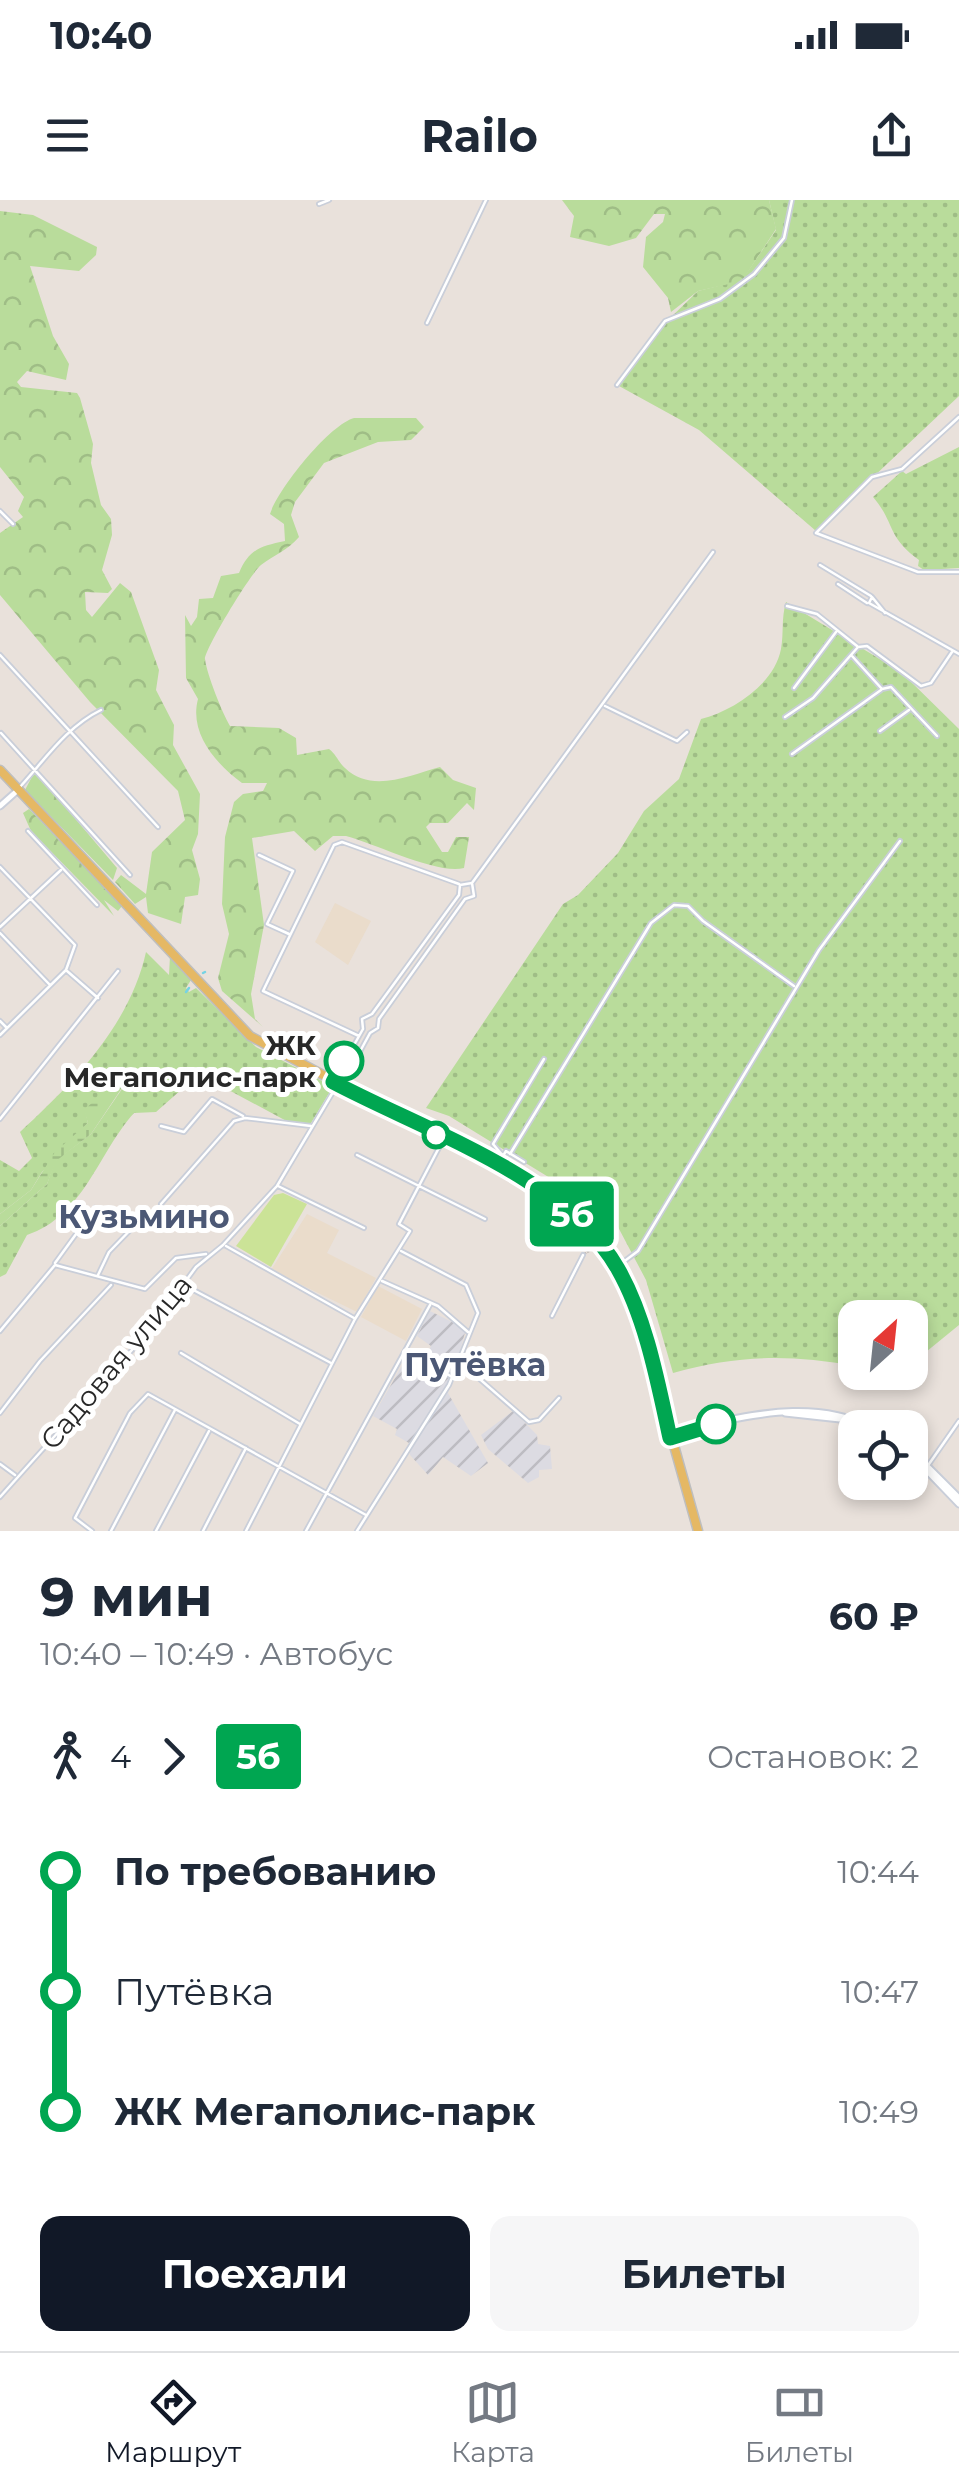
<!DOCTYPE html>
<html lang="ru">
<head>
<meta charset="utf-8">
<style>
  body { margin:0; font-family:Montserrat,sans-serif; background:#f6f6f7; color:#1f2937; height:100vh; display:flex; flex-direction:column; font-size:38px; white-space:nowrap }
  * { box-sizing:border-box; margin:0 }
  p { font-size:32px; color:#747a83 }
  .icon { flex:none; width:55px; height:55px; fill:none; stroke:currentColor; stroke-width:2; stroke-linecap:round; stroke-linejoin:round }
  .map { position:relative; height:1331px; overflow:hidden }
  .drawer { display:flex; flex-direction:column; background:#fff; flex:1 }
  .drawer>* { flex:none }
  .badge { padding:0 20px; border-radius:8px; font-size:35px; line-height:65px }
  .needle { width:65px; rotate:27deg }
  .tools { position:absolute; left:838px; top:1100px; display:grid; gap:20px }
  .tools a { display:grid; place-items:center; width:90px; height:90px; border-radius:20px; background:#fff; box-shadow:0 5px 15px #0003; font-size:50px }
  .map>.badge { position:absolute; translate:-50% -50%; box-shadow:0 0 0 5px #fff }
  .legs { display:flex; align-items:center; gap:15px; height:110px; padding:0 40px; font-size:32px }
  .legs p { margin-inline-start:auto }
  .overview { display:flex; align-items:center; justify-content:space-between; height:170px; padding:0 40px }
  h1 { font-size:55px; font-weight:700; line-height:75px }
  .action { display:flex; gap:20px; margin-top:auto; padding:20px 40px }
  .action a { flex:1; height:115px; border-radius:20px; background:#111827; color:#fff; font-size:40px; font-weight:700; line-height:115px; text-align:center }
  .action a+a { background:#f6f6f7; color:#1f2937 }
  ul { padding:0 40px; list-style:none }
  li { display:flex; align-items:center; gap:35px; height:120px; font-size:38px }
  li i { display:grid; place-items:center; width:15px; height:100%; margin:0 12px; background:currentColor }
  li i::after { content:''; width:25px; height:25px; margin:-12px; border:8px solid; border-radius:50%; background:#fff }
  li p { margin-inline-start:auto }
  li:first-child i { background:linear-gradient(#0000 50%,currentColor 0) }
  li:last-child i { background:linear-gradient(currentColor 50%,#0000 0) }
  .status { display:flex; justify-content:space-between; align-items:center; height:70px; padding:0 50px; background:#fff; direction:ltr }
  .status svg { height:28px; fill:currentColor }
  header { display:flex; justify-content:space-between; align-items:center; height:130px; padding:0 40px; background:#fff; font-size:45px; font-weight:700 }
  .dock { display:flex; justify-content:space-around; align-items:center; height:140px; border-top:2px solid #e0e1e3; background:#fff; font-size:28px; color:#747a83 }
  .dock a { display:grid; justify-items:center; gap:5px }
  .dock .selected { color:#111827 }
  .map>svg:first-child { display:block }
</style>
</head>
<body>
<div class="status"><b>10:40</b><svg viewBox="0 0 49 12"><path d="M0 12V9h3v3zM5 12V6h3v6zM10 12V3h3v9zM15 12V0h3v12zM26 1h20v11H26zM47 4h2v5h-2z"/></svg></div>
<header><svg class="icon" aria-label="menu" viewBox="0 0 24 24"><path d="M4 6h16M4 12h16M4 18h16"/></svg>Railo<svg class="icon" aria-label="share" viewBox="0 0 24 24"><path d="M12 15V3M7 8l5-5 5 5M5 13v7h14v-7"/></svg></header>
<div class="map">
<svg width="959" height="1331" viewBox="0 0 959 1331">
  <defs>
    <pattern id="industrial-furrows" width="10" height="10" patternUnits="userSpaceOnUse" patternTransform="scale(2.5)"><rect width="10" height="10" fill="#dcdbe2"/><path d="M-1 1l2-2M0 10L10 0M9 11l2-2" fill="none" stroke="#bdbcc2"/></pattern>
    <pattern id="grass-dots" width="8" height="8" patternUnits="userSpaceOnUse" patternTransform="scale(2.5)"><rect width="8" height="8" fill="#b9dc9b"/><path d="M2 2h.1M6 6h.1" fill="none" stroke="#9fbd86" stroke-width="1.8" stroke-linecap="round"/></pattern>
    <pattern id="forest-crowns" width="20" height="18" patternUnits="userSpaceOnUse" patternTransform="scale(2.5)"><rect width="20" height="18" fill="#b9dc9b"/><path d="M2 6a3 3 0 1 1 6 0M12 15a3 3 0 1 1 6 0" fill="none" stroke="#9fbd86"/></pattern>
    <pattern id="wetland-marsh" width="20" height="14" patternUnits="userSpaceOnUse" patternTransform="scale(2.5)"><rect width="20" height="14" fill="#b9dc9b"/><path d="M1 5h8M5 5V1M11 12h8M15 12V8" fill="none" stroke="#9fbd86"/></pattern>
  </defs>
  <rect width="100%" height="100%" fill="#e9e1db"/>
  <path fill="url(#industrial-furrows)" d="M430,1111L466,1129L448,1193L488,1263L471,1276L443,1257L428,1275L410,1255L409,1243L395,1235L397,1229L373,1216L410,1152L424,1159L431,1146L417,1136Z
    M513,1211L537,1235L538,1244L550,1246L552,1269L539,1270V1277L528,1283L488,1249L481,1235Z"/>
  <path fill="#eadccb" d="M335,703L371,721L348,765L315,742Z
    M307,1014L339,1030L327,1053L376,1078L357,1112L271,1070Z
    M378,1086L422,1109L406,1141L361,1117Z"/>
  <path fill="url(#grass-dots)" d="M769,0H959V196L816,331L699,230L619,186L666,122L698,91L742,80L776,30Z
    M959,247V368L924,370L918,366L919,360C886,336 896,324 873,297L902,271L906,274Z
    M786,402L901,472L959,529V1125L910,1165V1118H855V1166C788,1154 738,1155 673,1173L646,1080L618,1027L568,989L449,916L426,908L563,704L578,695L618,653L644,611L679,579L701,519C732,511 774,485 781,449C784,433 781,419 786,402Z
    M146,752L169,775L170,756L191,780L186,788L189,792L196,788L256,847L328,884L331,890L311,923L292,924L199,874L156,912L134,913C98,953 84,1016 27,1035L6,1074L0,1077V1026L47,984L55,961L91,934L133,873L141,874L149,866L141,871L132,868L85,910L88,923L42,972L31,990L0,1014V960L19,971L32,958L20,932C73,883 130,825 146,752Z"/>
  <path fill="url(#forest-crowns)" d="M562,0H769L776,29L742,81L698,91L671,112L668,98L643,67L646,37L663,22L665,14H654L636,38L609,46L570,37L574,16Z
    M0,11L33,15L97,47L96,55L79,71L30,66L53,136L69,164L66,180L27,171L17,182L21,187L77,193L80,198L93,244L91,263L101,305L111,319L112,335L102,370L112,389L108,393L85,392L86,410L92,417L120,383L131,392L159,470L156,490L174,525L173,545L200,594L198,634L192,650L200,679L198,695L185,697L181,724L148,713L146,697L135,704L115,682L121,675L146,694L152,652L185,620L178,591L90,502L0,395V333L23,317L18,311L24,297L0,267Z
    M354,218H416L424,227L411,240L378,242L324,263L295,302L291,315L299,337C288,350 274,355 261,365C250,374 205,449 205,459C207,475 222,512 230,526L279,528L296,538L297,555L329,549C337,555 338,562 345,568C372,594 410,575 440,567L453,580L476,588L474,610L467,603L448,623H430L426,627L442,652H448L456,637H469L464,668C438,675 376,644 346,636H333L315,651L294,631L252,638L264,725L251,794L255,819L263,827L222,791L218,778L229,734L222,704L225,637L234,602L243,594L263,591L267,583H242C215,563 189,533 198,499L186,478L185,415L191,426L197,417L199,399L213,398L221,376L239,373C249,349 261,346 285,341L284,324L270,314C278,289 329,225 354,218Z
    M35,571L117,668L113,680L25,590Z
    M29,609L122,706L118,711L104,700L114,716L31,631L23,613Z"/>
  <path fill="url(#wetland-marsh)" d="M152,864L141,874L132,873L91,934L56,961L47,984L0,1026V1014L31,990L55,952L88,923L84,910L132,867L141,871Z"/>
  <path fill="#cbe397" d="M283,993L307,1004L271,1067L236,1046L274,995Z"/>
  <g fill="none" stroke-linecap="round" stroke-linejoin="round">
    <path stroke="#75d3e4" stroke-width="2.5" d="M203,773L205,772
      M186,792L189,788"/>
    <path stroke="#c2bcb7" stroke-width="2.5" stroke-dasharray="2.5 1" stroke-linecap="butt" d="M584,1054L599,1045"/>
    <defs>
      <path id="minor" d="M319,4L329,0
        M427,123L486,0
        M617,185L665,121L720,99L754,74L784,38L792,0
        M959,217L902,269L872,277L816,333L918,372H959
        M0,311L13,324
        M820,365L871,396
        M838,384L867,403
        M787,406L817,414L857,446
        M885,413L872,397L869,403L959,454
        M0,455L158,627
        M852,456L882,489L891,487L937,536
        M794,488L836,432
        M605,506L677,541L687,532
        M785,517L813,498L858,447L867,446L921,486L931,483L952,452
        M880,531L909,510
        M1,533L130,675
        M792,554L881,490
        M19,588C44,561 66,527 101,510
        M28,631L97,705
        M259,655L293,671L267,724L289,734
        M0,667L75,745L66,770L0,835
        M0,727L61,670
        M0,733L50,785
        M67,771L98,798
        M0,821L6,827
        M359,836L263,791L334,645L342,642L459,684
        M336,877L363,829L362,819L372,814L459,695L460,685L472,683L713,352
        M344,881L370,833L378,828L379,819L465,699L474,696L472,683
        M0,919L118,771
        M161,926L184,932L212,899L243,916
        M510,954L651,723L674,705L688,706L703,721L794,786
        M357,955L485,1019
        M503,956L493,944L544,859
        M503,956L506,951L524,962
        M278,986L364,1028
        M161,1004L234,921L245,918L311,926
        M226,1046L354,1118
        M55,1063L95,1008
        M618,1066L638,1051L819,750L900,641
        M98,1075L109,1052L139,1021
        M382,1081L438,1106L468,1132
        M184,1085L331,1163
        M552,1116L583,1055
        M0,1131L55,1065L145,1089L176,1058L206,1054
        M409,1151L452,1177
        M181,1153L300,1224
        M459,1161L529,1222L539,1220L559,1198
        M0,1213L40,1161L111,1085
        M0,1264L15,1275
        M929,1264L959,1221
        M0,1297L149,1131L196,1067L223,1045L277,986L336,887
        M92,1331L75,1318L130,1213L148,1194L366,1315
        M111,1331L175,1210
        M156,1331L209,1231
        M203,1331L246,1248
        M246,1331L355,1119L410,1031L399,1024L443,940
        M306,1331L430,1105
        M357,1331L449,1185L478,1113L466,1085L401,1051"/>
      <path id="tertiary" d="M0,606L18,590"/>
      <path id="secondary" d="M785,1213L840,1219L865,1228
        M668,1231C740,1220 804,1195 874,1228
        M910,1249L959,1298
        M910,1253L959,1304"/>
      <path id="primary" d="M0,570L250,836L550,996L601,1044L623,1078L636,1110L698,1331"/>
    </defs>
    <use href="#minor" stroke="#c9ced9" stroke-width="6"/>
    <use href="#tertiary" stroke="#c9ced9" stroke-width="9"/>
    <use href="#secondary" stroke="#c9ced9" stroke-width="9"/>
    <use href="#primary" stroke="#bebebe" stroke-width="11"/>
    <use href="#minor" stroke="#fff" stroke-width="2.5"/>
    <use href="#tertiary" stroke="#fff" stroke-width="5"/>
    <use href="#secondary" stroke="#fff" stroke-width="5"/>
    <use href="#primary" stroke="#e5b864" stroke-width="8"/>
  </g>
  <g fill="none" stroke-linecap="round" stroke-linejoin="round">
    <defs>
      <path id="line-1" d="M344,861L333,882C425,931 565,976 618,1069C646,1118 658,1183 670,1238L716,1224"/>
    </defs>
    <use href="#line-1" stroke="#fff" stroke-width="22"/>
    <use href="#line-1" stroke="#00a651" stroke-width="15"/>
  </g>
  <g fill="#fff" stroke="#00a651" stroke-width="5">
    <circle cx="344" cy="861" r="18"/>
    <circle cx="436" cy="935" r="12"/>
    <circle cx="716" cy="1224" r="18"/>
  </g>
  <g text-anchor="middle" stroke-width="10" stroke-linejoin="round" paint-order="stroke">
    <g font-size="28" font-weight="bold" fill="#282828" stroke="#fff" text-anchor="end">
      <text x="316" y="855">ЖК<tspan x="316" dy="32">Мегаполис-парк</tspan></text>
    </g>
    <g font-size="28" fill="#282828" stroke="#fff">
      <text transform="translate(116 1162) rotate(-50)" y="10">Садовая улица</text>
    </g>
    <g font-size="32" font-weight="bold" fill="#4c5875" stroke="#fff">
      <text x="144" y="1028">Кузьмино</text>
      <text x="475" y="1176">Путёвка</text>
    </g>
  </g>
</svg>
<div class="tools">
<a><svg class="needle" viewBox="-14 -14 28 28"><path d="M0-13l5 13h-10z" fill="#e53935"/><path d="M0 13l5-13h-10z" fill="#747a83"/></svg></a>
<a><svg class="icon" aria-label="locate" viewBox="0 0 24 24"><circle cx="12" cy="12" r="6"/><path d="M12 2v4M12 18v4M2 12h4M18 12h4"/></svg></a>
</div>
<b class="badge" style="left:572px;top:1014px;background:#00a651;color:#fff">5б</b>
</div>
<section class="drawer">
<div class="overview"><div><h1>9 мин</h1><p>10:40 – 10:49 · Автобус</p></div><b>60 ₽</b></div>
<div class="legs"><svg class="icon" aria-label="walk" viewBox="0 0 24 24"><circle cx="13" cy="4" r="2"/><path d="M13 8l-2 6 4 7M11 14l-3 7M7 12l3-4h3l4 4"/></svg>4<svg class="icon" aria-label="forward" viewBox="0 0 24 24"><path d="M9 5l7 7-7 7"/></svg><b class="badge" style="background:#00a651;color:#fff">5б</b><p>Остановок: 2</p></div>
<ul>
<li><i style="color:#00a651"></i><b>По требованию</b><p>10:44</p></li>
<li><i style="color:#00a651"></i><span>Путёвка</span><p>10:47</p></li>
<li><i style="color:#00a651"></i><b>ЖК Мегаполис-парк</b><p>10:49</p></li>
</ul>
<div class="action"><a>Поехали</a><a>Билеты</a></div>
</section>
<nav class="dock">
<a class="selected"><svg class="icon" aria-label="directions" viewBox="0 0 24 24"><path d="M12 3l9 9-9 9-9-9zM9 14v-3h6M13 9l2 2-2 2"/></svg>Маршрут</a>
<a><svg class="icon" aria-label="map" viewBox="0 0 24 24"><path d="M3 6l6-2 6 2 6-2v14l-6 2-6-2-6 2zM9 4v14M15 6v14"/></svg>Карта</a>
<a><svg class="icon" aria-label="tickets" viewBox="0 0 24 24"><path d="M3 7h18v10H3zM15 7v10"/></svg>Билеты</a>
</nav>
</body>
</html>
